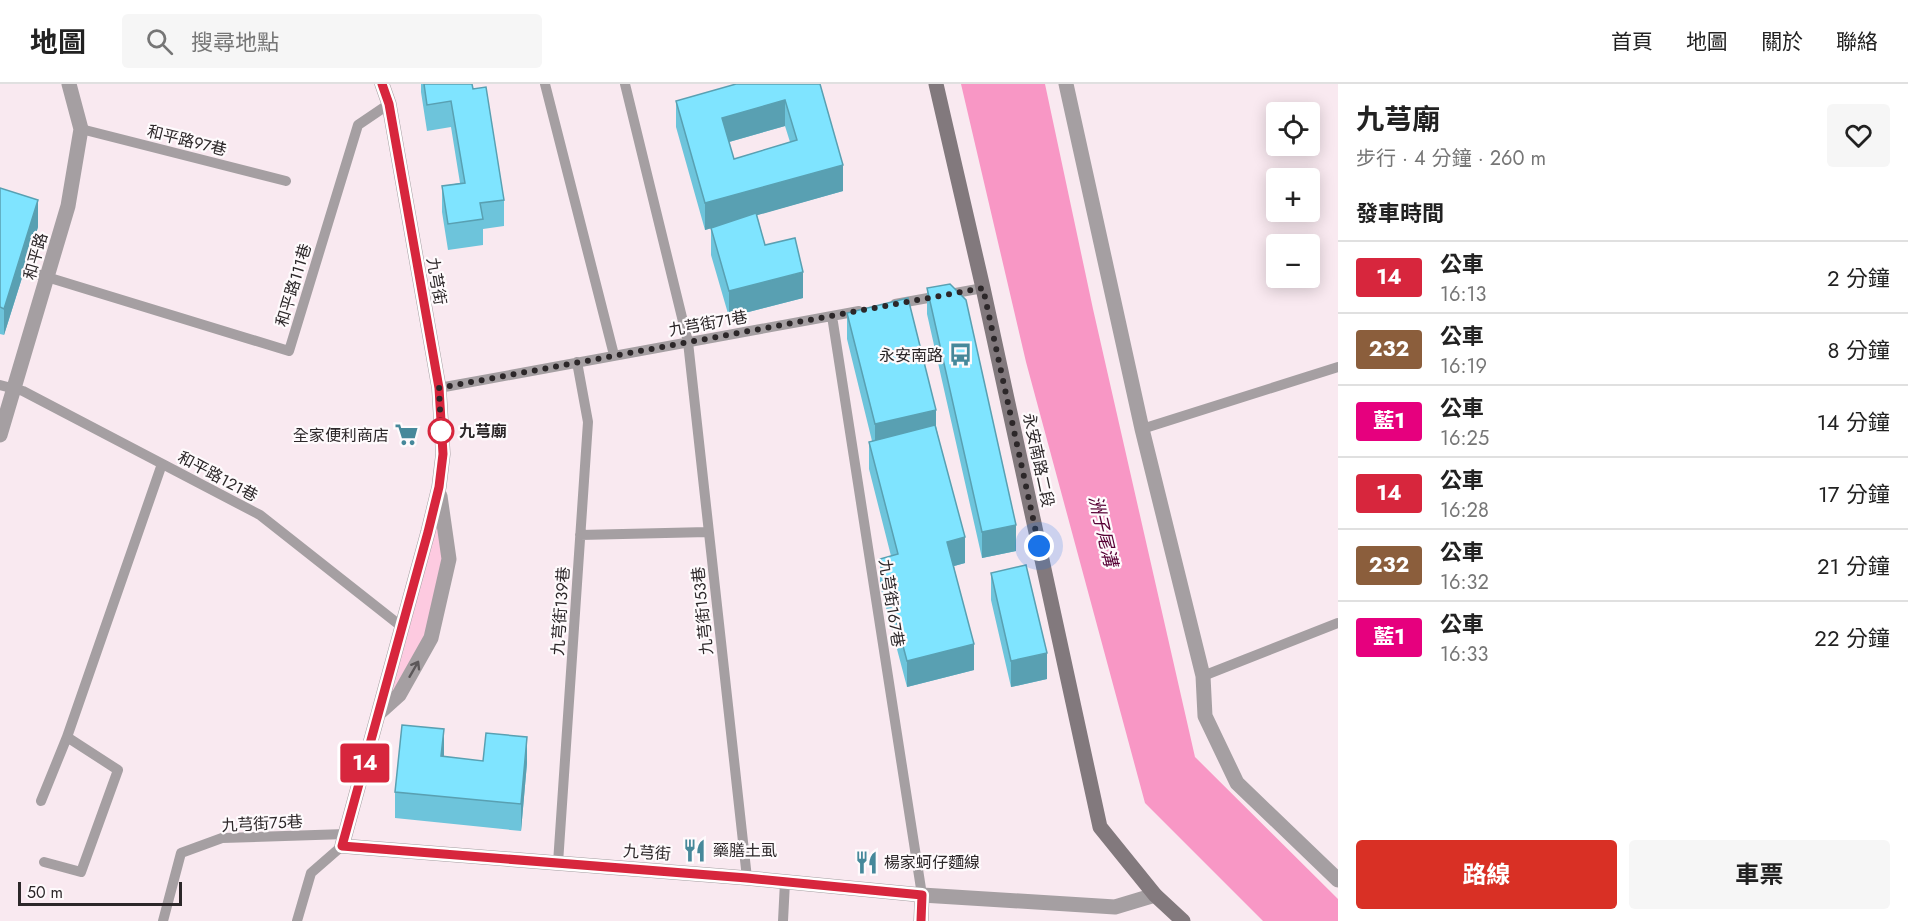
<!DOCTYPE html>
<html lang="zh-TW">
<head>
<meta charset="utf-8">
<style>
  body { margin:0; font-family:Jost,"Noto Sans TC",sans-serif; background:#f6f6f6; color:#222; height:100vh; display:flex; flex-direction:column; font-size:22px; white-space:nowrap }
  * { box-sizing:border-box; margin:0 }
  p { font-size:20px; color:#767676 }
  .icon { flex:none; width:33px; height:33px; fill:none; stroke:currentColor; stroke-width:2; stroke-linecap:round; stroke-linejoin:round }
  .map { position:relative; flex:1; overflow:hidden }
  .side { display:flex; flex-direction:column; background:#fff; width:570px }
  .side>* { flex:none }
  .badge { padding:0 12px; border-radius:4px; font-size:21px; line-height:39px }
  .buttons { position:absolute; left:1266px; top:18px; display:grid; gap:12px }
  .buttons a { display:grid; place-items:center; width:54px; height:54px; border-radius:6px; background:#fff; box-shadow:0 3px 15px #0003; font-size:30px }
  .scale { position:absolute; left:18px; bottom:15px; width:164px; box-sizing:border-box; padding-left:6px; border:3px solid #2c2729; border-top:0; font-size:16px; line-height:21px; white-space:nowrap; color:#2c2729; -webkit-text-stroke:4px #fefafc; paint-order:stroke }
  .you { position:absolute; width:30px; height:30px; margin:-15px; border:4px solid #fff; border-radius:50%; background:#1a73e8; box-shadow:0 0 0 9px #1a73e833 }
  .map>.badge { position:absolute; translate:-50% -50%; box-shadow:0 0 0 3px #fff }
  h2 { padding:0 18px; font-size:22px; line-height:54px }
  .round { display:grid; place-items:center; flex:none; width:63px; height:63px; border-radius:6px; background:#f6f6f6 }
  .summary { display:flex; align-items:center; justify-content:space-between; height:102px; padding:0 18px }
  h1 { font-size:28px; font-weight:700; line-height:45px }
  .button { display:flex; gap:12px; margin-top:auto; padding:12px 18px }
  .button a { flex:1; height:69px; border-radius:6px; background:#d93025; color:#fff; font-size:24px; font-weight:700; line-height:69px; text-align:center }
  .button a+a { background:#f6f6f6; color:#222 }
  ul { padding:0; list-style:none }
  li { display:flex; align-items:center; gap:18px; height:72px; padding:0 18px; border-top:2px solid #e0e0e0 }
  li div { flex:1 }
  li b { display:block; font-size:22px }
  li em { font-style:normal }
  li .badge { min-width:66px; font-weight:700; text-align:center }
  header { display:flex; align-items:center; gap:36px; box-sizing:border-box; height:84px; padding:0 30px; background:#fff; border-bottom:2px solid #e0e0e0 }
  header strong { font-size:28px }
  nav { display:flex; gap:33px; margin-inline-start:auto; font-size:21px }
  .search { width:420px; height:54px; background:#f6f6f6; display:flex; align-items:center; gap:15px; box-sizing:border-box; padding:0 21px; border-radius:6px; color:#767676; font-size:22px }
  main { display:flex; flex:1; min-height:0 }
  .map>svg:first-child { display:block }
</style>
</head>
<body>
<header>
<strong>地圖</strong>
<div class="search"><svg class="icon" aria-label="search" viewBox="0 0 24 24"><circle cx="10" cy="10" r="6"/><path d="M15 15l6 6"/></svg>搜尋地點</div>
<nav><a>首頁</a><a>地圖</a><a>關於</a><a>聯絡</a></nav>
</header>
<main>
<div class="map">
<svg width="1338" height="837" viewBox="0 0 1338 837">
  <rect width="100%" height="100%" fill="#f9e9f0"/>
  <path fill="#fdcae0" d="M440,412L449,475L431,554L399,611L380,624Z"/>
  <path fill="#f897c5" d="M961,0H1045L1093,225L1195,673L1338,815V837H1263L1145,719L1026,278Z"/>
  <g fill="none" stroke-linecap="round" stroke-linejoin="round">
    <path stroke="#a59fa2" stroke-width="10" d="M545,0L614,271
      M625,0L688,258L747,794
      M81,45L286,97
      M24,186L289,267L358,41L389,20
      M895,220L983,204
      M832,232L922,811
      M0,301L23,307L260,431L402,543
      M439,304L859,227
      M1142,345L1338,283
      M580,451L708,448
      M1203,592L1338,539
      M41,717L67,653L162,380
      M44,778L81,788L118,686L67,653
      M558,779L588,338L577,278
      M163,837L181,769L222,754L346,750
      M297,837L311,789L342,762
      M783,837L785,798"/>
    <path stroke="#a59fa2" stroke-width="15" d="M382,0L389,20L439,304L443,370L439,403L428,448L342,762L747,794L922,811L1115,823L1155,811
      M1066,0L1142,345L1203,592L1205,632L1237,699L1338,796
      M379,629L399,611L431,554L449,475L440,412
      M921,837L922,811"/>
    <path stroke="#a59fa2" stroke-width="15" d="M0,351L68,122L81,45L69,0"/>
    <path stroke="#82797d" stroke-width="15" d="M936,0L983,204L1100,743L1155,811L1183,837"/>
  </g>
  <path fill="#6dc4db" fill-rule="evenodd" d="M421,0H472L504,116V142L483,145V161L448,166L442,128V102L460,99L451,43L427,47L421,8Z
    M820,0L843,107L757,131L765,161L803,214L729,233L711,171V144L721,141L705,146L676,43V17ZM785,42L790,58L734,75L729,58Z
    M0,104L38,143L4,251L0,250Z
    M927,204L1016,467L982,474L927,230Z
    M847,229L936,342L965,479L954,482L974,586L907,603L880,501V475L891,472L869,385V358L872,357L847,255Z
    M991,489L1047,595L1011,603L991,516Z
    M483,677L527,679L521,747L395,734V708Z"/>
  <path fill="#59a0b2" d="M785,16V42L722,60V34Z
    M843,81V107L705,146V119Z
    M38,116V143L4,251V225Z
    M803,188V214L729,233V207Z
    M936,326V352L875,367V340Z
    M1016,441V467L982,474V448Z
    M965,453V479L947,484V458Z
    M974,560V586L907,603V577Z
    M1047,569V595L1011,603V577Z
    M444,645V671L441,699V672Z
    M527,653V679L521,747V720Z"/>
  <path fill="#7fe4ff" stroke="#59a0b2" stroke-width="1.5" fill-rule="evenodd" d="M424,0H472L473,5L486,3L504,116L480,119L483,135L448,140L442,102L465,99L451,17L427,21Z
    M736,0H820L843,81L705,119L676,17ZM785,16L797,56L734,75L722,34Z
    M0,104L38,116L4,225L0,223Z
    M756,129L765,161L795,154L803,188L729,207L711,144Z
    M950,200L966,216L1016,441L982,448L927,204Z
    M908,214L936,326L875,340L847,229Z
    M935,341L965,453L947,458L974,560L907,577L880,475L898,470L869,358Z
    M1026,481L1047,569L1011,577L991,489Z
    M402,641L444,645L441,672L483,677L486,649L527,653L521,720L395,708Z"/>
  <defs><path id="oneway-shaft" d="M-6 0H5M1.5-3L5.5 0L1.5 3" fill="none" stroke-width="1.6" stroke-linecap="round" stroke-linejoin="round" transform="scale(1.5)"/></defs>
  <use stroke="#5c5759" href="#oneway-shaft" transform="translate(414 585) rotate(-60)"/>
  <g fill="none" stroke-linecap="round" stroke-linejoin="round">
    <defs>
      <path id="line" d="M382,0L389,20L439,304L443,370L439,403L428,448L342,762L747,794L922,811L921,837"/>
    </defs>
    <use href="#line" stroke="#fff" stroke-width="14"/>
    <use href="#line" stroke="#d7263d" stroke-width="9"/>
    <path stroke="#2c2729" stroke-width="6" stroke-dasharray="0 10.8" d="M441,347L439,304L983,204L1039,462"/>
  </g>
  <defs>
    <symbol id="bus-bare" viewBox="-9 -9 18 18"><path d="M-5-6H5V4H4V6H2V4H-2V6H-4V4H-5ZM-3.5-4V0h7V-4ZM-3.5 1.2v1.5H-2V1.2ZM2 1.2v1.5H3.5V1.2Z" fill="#46889a" stroke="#fefafc" stroke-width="2.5" paint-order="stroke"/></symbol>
    <symbol id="supermarket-bare" viewBox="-9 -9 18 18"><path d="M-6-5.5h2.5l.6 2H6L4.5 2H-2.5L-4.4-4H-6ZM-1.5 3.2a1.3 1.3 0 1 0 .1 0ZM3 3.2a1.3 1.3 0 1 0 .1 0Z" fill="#46889a" stroke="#fefafc" stroke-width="2.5" paint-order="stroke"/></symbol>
    <symbol id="restaurant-bare" viewBox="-9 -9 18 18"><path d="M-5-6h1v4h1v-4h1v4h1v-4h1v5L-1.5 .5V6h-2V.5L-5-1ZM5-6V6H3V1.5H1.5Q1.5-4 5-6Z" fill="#46889a" stroke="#fefafc" stroke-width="2.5" paint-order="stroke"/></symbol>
  </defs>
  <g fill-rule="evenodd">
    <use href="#bus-bare" x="944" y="254" width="33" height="33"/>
    <use href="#supermarket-bare" x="390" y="334" width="33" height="33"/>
    <use href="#restaurant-bare" x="678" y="750" width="33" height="33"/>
    <use href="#restaurant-bare" x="850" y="762" width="33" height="33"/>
  </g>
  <circle fill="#fff" stroke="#d7263d" stroke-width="3" cx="441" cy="347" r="12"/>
  <g text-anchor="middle" stroke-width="4.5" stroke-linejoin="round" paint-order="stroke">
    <g font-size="16" fill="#2c2729" stroke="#fefafc">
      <text transform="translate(187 56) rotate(14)" y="6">和平路97巷</text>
      <text transform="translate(35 172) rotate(-74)" y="6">和平路</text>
      <text transform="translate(437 197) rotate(80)" y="6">九芎街</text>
      <text transform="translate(293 201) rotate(-73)" y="6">和平路111巷</text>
      <text transform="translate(708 239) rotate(-10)" y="6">九芎街71巷</text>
      <text transform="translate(1039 376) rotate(78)" y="6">永安南路二段</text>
      <text transform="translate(218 392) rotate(28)" y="6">和平路121巷</text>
      <text transform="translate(892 519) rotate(81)" y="6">九芎街167巷</text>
      <text transform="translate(560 527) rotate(-86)" y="6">九芎街139巷</text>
      <text transform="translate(702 527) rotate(-96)" y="6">九芎街153巷</text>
      <text transform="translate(262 739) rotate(-3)" y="6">九芎街75巷</text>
      <text transform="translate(647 768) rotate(4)" y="6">九芎街</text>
    </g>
    <g font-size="16" fill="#2c2729" stroke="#fefafc" text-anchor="end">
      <text x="943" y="277">永安南路</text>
      <text x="389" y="357">全家便利商店</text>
      <text x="713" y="772" text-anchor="start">藥膳土虱</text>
      <text x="884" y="784" text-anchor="start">楊家蚵仔麵線</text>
    </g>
    <g font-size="16" font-weight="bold" fill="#2c2729" stroke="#fefafc" text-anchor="start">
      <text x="459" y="353">九芎廟</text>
    </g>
    <g font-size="18" font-style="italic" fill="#570035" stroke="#fefafc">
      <text transform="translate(1103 447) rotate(77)" y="6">洲子尾溝</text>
    </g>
  </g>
</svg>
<div class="buttons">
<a><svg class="icon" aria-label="locate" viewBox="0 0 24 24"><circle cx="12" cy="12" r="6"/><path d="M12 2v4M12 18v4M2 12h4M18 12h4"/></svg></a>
<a>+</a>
<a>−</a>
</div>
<div class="scale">50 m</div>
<div class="you" style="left:1039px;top:462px"></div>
<b class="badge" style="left:365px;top:679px;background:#d7263d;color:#fff">14</b>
</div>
<section class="side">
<div class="summary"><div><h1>九芎廟</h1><p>步行 · 4 分鐘 · 260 m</p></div><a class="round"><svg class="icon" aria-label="heart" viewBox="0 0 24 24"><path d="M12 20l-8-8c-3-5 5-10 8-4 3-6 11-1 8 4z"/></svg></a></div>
<h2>發車時間</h2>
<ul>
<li><span class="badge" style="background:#d7263d;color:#fff">14</span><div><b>公車</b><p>16:13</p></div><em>2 分鐘</em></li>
<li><span class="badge" style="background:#8b5e3c;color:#fff">232</span><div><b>公車</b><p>16:19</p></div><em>8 分鐘</em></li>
<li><span class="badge" style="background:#e6007e;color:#fff">藍1</span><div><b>公車</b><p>16:25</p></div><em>14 分鐘</em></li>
<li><span class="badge" style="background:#d7263d;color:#fff">14</span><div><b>公車</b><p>16:28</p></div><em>17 分鐘</em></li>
<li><span class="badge" style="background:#8b5e3c;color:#fff">232</span><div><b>公車</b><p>16:32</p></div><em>21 分鐘</em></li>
<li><span class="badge" style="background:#e6007e;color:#fff">藍1</span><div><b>公車</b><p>16:33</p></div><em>22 分鐘</em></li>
</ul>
<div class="button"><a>路線</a><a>車票</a></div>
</section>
</main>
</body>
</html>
